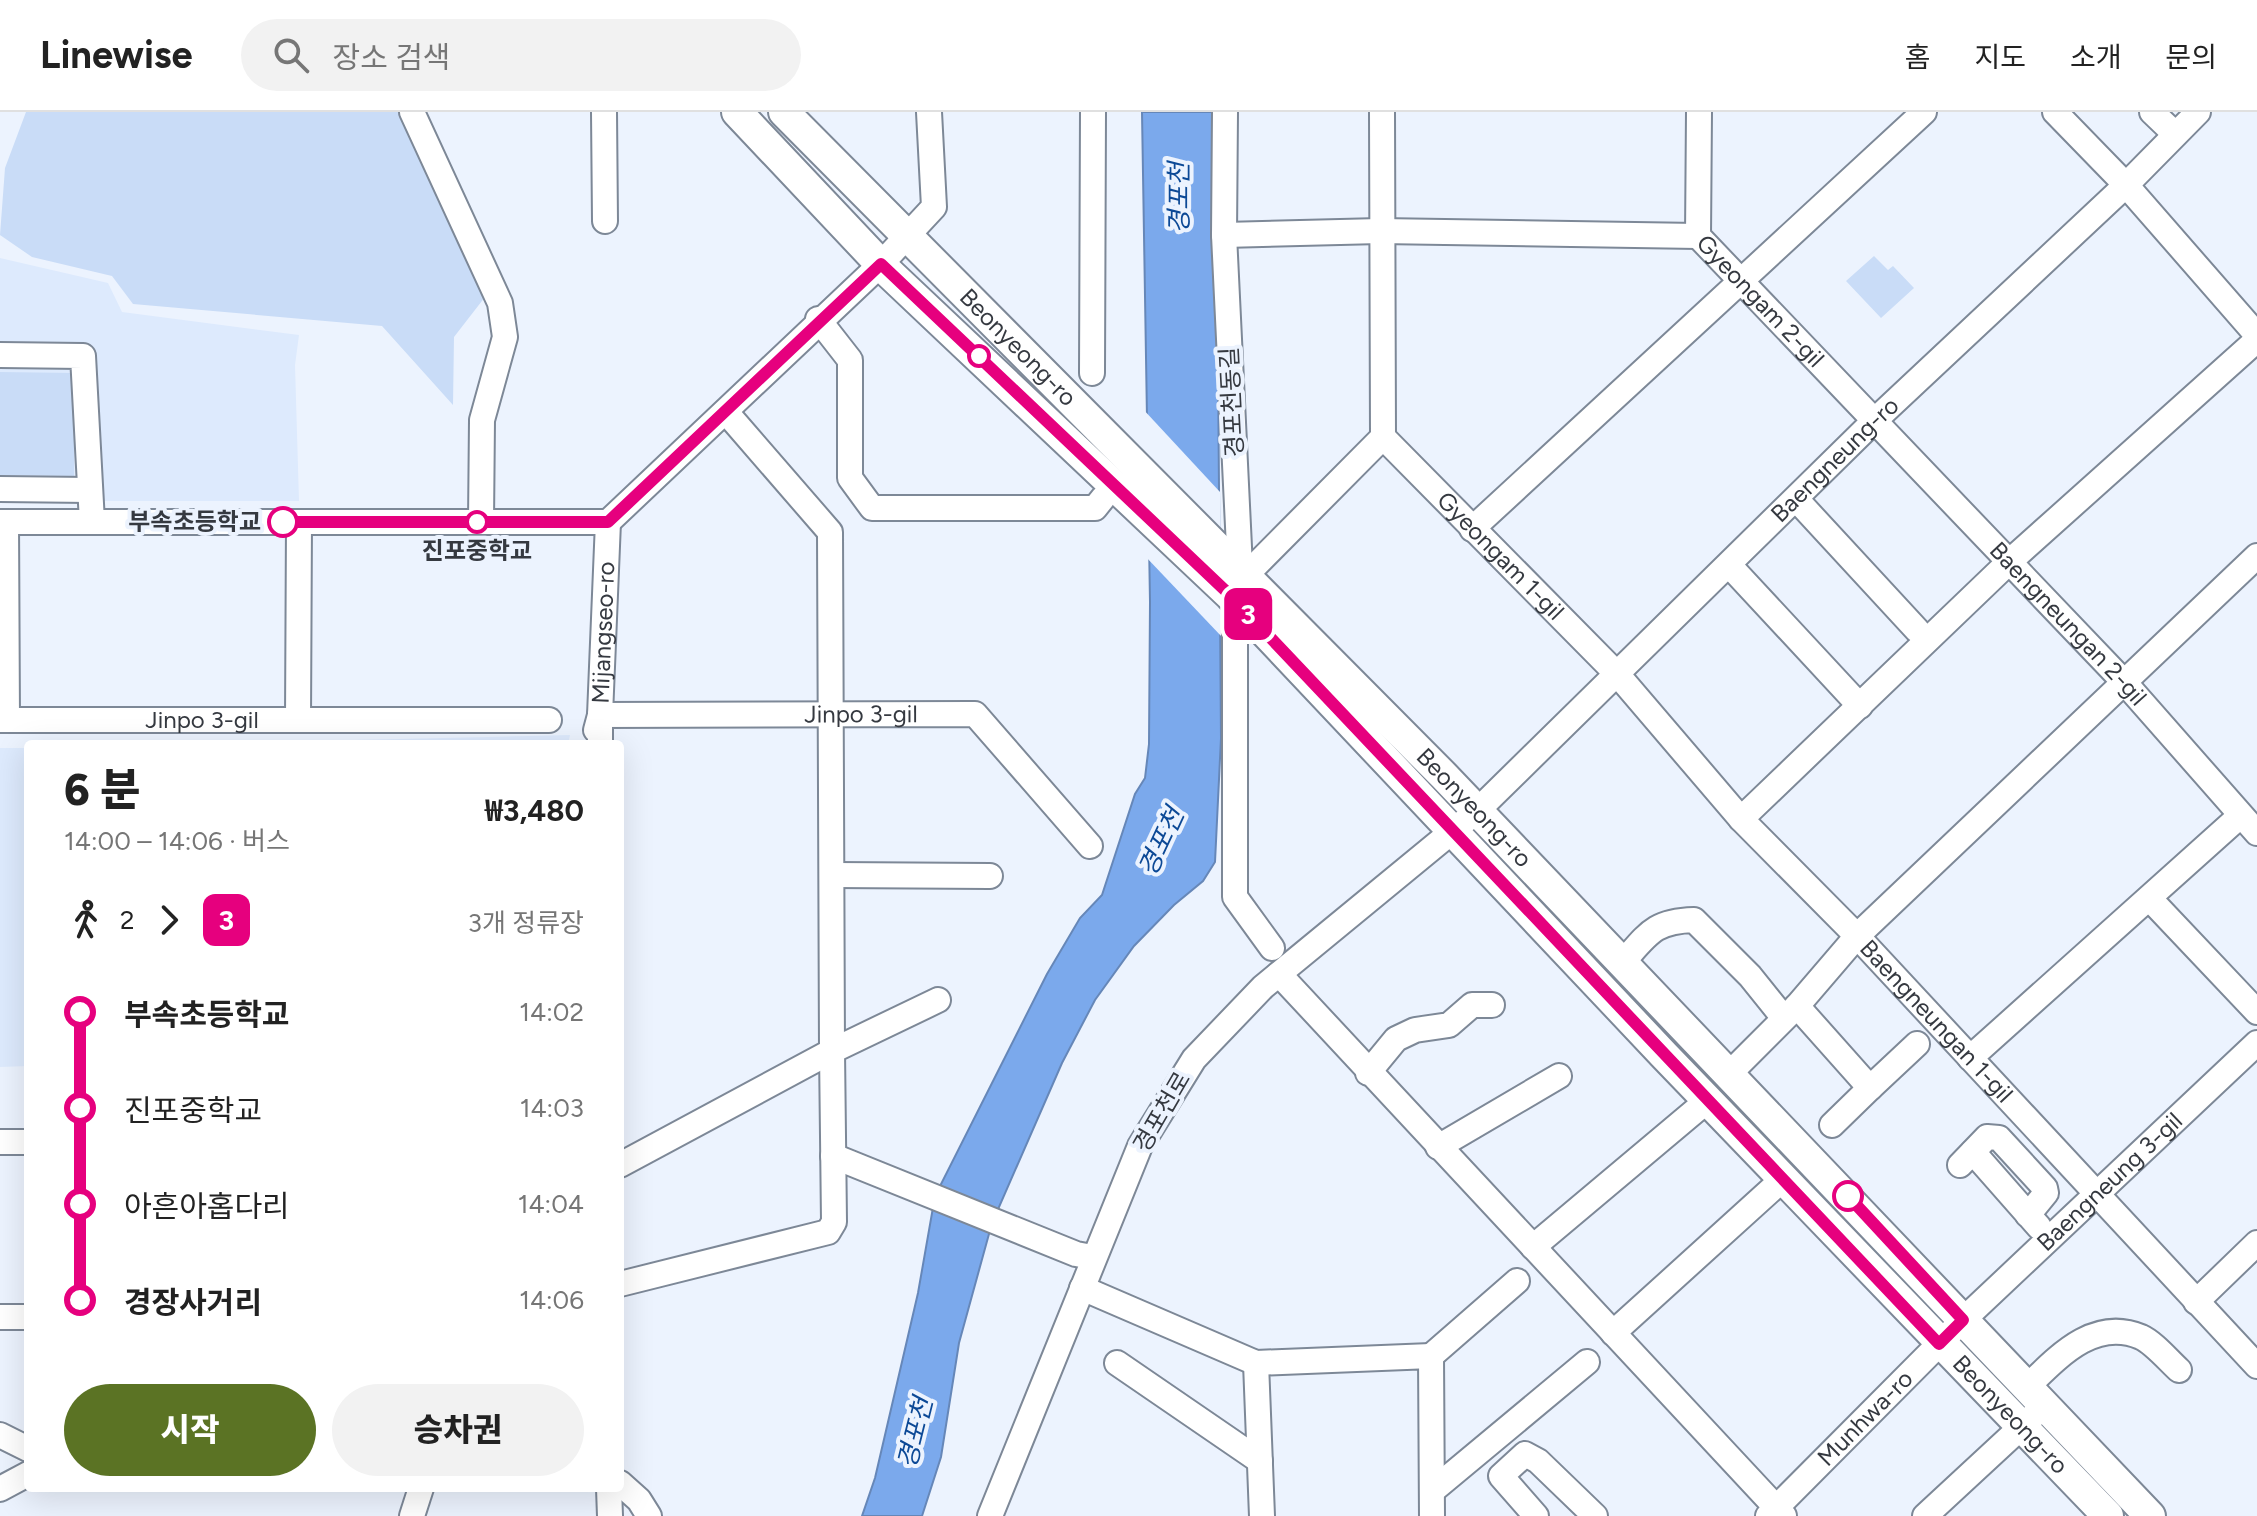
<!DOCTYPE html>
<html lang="ko">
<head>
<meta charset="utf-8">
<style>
  body { margin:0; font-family:Figtree,"Noto Sans KR",sans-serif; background:#f2f2f2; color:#222; height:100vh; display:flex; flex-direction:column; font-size:30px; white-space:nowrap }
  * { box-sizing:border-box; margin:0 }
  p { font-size:26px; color:#767676 }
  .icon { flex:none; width:44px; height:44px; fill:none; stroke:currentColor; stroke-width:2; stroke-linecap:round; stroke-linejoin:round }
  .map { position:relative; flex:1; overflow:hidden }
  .details { position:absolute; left:24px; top:628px; width:600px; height:752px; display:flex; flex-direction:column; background:#fff; border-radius:8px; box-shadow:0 8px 32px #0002 }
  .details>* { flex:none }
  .badge { padding:0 16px; border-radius:12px; font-size:28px; line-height:52px }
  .map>.badge { position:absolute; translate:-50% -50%; box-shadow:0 0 0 4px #fff }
  .legs { display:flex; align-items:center; gap:12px; height:88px; padding:0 40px; font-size:26px }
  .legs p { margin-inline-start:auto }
  .summary { display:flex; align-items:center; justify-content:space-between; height:136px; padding:0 40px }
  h1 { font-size:44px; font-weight:800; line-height:60px }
  .action { display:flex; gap:16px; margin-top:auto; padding:16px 40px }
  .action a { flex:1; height:92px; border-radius:48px; background:#5b7324; color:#fff; font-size:32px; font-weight:800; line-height:92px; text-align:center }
  .action a+a { background:#f2f2f2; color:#222 }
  ul { padding:0 40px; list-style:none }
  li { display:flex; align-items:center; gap:28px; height:96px; font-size:30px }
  li i { display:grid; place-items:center; width:12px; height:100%; margin:0 10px; background:currentColor }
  li i::after { content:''; width:20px; height:20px; margin:-10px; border:6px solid; border-radius:50%; background:#fff }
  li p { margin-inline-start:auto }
  li:first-child i { background:linear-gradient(#0000 50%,currentColor 0) }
  li:last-child i { background:linear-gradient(currentColor 50%,#0000 0) }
  header { display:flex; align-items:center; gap:48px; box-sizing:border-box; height:112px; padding:0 40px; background:#fff; border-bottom:2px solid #e0e0e0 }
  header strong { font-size:38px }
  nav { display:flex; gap:44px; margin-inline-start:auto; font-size:28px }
  .search { width:560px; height:72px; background:#f2f2f2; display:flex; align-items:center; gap:20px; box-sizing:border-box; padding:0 28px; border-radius:44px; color:#767676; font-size:30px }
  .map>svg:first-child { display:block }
</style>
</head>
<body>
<header>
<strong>Linewise</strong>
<div class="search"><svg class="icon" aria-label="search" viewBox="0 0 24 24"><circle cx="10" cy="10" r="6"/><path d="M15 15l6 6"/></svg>장소 검색</div>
<nav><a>홈</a><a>지도</a><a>소개</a><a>문의</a></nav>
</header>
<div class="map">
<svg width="2257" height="1404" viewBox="0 0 2257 1404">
  <rect width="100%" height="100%" fill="#ecf3fe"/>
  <path fill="#ddeafd" d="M0,146L108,171L122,200L299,223L295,253L299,389H0Z
    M570,623L568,632H182Z
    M0,636H28V954L0,955Z"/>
  <path fill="#c9dcf7" d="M26,0H406L485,185L454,225L453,293L382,214L133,192L112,164L32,145L0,123L5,56Z
    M1874,144L1888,158L1893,154L1914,176L1881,206L1846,169Z
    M0,260L74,261V364L0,363Z"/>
  <path fill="#7ba9ec" stroke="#6687b8" stroke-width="2" d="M1142,0H1216L1221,626L1215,750L1203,769L1174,793L1134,834L1095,888L1062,951L992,1111L959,1231L941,1345L922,1404H862L875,1366L918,1181L935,1084L1047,862L1080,806L1102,783L1135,682L1145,666L1149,632L1150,490Z"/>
  <path fill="#ecf3fe" d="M1142,296L1220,380L1222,525L1145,444Z"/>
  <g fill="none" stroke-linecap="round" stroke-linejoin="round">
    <defs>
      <g id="minor">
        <path d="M412,0L500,191L505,225L482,308L481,410"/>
        <path d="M604,0L605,109"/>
        <path d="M1225,0L1224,123L1240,456"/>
        <path id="s1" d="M1382,0L1383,325L1618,563L1741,707L1857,824L2257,1254"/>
        <path id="s2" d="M1699,0L1698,124L2125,571L2257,721"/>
        <path d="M2055,0L2126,73L2257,223"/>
        <path d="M2152,0L2175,22"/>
        <path d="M1224,123L1380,119L1698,124"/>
        <path d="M818,207L850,248V366L872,396H1095L1103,386"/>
        <path d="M0,243L83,244L92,410"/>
        <path d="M1092,261L1093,0"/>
        <path d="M0,377L90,378"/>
        <path d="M1796,387L1917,518"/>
        <path d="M0,410H608L881,152L934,95L929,0"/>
        <path d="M6,410L7,608"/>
        <path d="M1472,417L1924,0"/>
        <path d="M1729,453L1860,594"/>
        <path d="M1247,462L1383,325"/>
        <path d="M1235,520V785L1272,836"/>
        <path d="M298,607L299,410"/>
        <path id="s3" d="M0,608H549"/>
        <path id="s4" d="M596,618L600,603L608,410"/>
        <path id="s5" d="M600,632V603L975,602L1090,734"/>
        <path d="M1741,707L2009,450L2257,228"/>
        <path d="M834,763L990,764"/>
        <path d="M2150,787L2257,900"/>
        <path d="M1623,850C1648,822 1654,809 1694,808L1750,864L1783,905"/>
        <path d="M1279,862L1784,1404"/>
        <path d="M1797,894L1870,976L1917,932"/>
        <path d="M1970,946L2240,704"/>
        <path d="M1368,961L1396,927L1415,918L1449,913L1472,893H1492"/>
        <path d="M1730,961L1797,894L1857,824L2257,444"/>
        <path d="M1832,1013L1870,976"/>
        <path d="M0,1030H28"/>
        <path d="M1438,1035L1559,964"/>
        <path d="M1973,1040L2039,1115"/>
        <path d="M833,1044L1076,1142L1092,1145"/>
        <path d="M620,1053L832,939L830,420L726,300"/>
        <path d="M1960,1053L1987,1025L1999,1026L2045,1076L2046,1081L2028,1103"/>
        <path d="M1533,1135L1708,988"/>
        <path d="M620,1172L828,1120L834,1110L832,939L938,888"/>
        <path d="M1082,1176L1256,1251L1431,1244L1432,1404"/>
        <path d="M2196,1190L2257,1131"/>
        <path d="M0,1205H28"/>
        <path d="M1613,1221L1783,1067"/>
        <path d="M1431,1244L1517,1169"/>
        <path d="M1117,1251L1260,1349"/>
        <path d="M1256,1251L1262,1404"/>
        <path d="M2027,1275C2058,1245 2094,1205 2141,1225C2154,1231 2168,1248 2179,1258"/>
        <path d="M0,1323L28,1337"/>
        <path d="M620,1371L639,1388L649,1404"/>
        <path d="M609,1376L610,1404"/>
        <path d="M0,1377L28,1362"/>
        <path d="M1432,1379L1587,1250"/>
        <path d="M412,1404L421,1376"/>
        <path id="s6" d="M990,1404L1140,1034L1194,947L1263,875L1477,699L1872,311L2126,73L2198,0"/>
        <path d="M1536,1404L1501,1364L1525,1342L1538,1349L1595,1404"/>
        <path id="s7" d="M1768,1404L1963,1208L2257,931"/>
        <path d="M1925,1404L2045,1293"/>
      </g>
      <g id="major">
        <path id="s8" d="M737,0L887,159L1230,483L1664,943L2108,1404"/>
        <path id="s9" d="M784,0L1444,664L2150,1404"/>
      </g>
    </defs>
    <use href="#minor" stroke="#7d8897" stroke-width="28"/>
    <use href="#major" stroke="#7d8897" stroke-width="34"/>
    <use href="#minor" stroke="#fff" stroke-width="24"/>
    <use href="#major" stroke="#fff" stroke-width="30"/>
  </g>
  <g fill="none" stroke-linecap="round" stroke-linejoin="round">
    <defs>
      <path id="line-1" d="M283,410H608L881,152L1230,483L1939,1232L1963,1208L1848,1084"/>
    </defs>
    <use href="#line-1" stroke="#fff" stroke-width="18"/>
    <use href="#line-1" stroke="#e6007e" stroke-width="12"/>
  </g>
  <g fill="#fff" stroke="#e6007e" stroke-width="4">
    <circle cx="979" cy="244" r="10"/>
    <circle cx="283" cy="410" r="14"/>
    <circle cx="477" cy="410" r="10"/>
    <circle cx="1848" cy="1084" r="14"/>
  </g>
  <g text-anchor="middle" stroke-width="8" stroke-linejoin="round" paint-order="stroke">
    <g font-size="24" fill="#353940" stroke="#ecf3fe">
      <text dy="8" stroke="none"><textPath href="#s2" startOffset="214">Gyeongam 2-gil</textPath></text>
      <text dy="8" stroke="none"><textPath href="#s9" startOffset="332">Beonyeong-ro</textPath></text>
      <text transform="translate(1232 290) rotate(-93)" y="8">경포천동길</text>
      <text dy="8" stroke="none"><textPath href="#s6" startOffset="1380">Baengneung-ro</textPath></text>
      <text dy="8" stroke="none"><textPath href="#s1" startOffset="492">Gyeongam 1-gil</textPath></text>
      <text dy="8" stroke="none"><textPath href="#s2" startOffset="660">Baengneungan 2-gil</textPath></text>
      <text dy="8" stroke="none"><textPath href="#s4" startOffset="98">Mijangseo-ro</textPath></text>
      <text dy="8" stroke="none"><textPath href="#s5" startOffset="290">Jinpo 3-gil</textPath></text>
      <text dy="8" stroke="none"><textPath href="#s3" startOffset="202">Jinpo 3-gil</textPath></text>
      <text dy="8" stroke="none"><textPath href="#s9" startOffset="980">Beonyeong-ro</textPath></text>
      <text dy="8" stroke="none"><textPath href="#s1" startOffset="1130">Baengneungan 1-gil</textPath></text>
      <text transform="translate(1162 1000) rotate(-60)" y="8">경포천로</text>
      <text dy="8" stroke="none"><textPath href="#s7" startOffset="478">Baengneung 3-gil</textPath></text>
      <text dy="8" stroke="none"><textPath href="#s8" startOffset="1822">Beonyeong-ro</textPath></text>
      <text dy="8" stroke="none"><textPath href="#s7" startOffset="138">Munhwa-ro</textPath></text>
    </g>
    <g font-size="24" font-weight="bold" fill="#353940" stroke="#ecf3fe" text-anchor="end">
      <text x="261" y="418">부속초등학교</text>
      <text x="477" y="447" text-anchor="middle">진포중학교</text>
    </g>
    <g font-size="26" font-style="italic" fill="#0c4996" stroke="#ecf3fe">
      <text transform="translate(1179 86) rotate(-90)" y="9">경포천</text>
      <text transform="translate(1161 730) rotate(-65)" y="9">경포천</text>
      <text transform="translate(915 1321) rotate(-76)" y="9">경포천</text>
    </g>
  </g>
</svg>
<b class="badge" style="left:1248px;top:502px;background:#e6007e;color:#fff">3</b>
<section class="details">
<div class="summary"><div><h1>6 분</h1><p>14:00 – 14:06 · 버스</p></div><b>₩3,480</b></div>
<div class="legs"><svg class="icon" aria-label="walk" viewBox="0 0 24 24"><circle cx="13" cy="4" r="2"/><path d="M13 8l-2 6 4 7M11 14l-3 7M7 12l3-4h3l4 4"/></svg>2<svg class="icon" aria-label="forward" viewBox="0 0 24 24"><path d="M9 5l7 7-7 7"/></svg><b class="badge" style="background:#e6007e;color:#fff">3</b><p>3개 정류장</p></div>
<ul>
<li><i style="color:#e6007e"></i><b>부속초등학교</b><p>14:02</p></li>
<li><i style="color:#e6007e"></i><span>진포중학교</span><p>14:03</p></li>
<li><i style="color:#e6007e"></i><span>아흔아홉다리</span><p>14:04</p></li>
<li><i style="color:#e6007e"></i><b>경장사거리</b><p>14:06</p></li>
</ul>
<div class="action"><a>시작</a><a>승차권</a></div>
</section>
</div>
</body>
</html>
